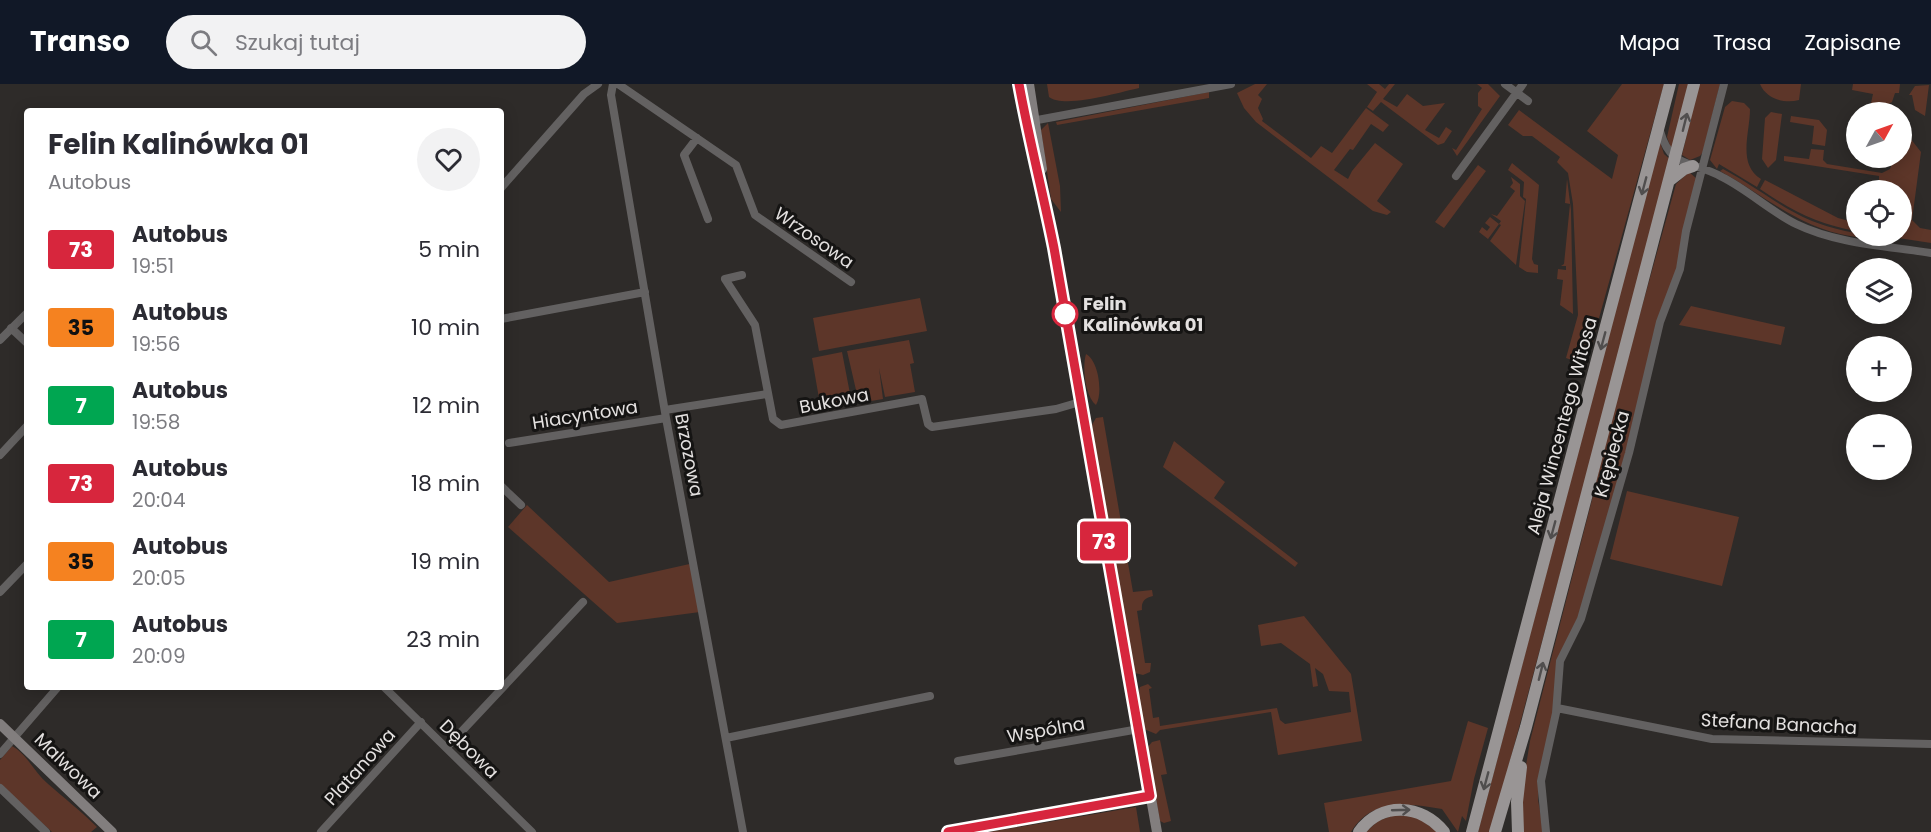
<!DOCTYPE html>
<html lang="pl">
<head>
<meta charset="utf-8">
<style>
  body { margin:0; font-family:Poppins,sans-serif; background:#f2f2f3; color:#2b2b33; height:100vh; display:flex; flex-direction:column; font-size:22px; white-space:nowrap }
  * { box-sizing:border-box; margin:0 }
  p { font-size:20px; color:#7c7c81 }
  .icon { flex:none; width:33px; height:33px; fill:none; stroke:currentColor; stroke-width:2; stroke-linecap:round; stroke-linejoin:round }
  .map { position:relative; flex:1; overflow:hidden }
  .panel { position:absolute; left:24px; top:24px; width:480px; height:582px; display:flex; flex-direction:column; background:#fff; border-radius:6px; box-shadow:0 3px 15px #0003 }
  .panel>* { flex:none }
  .badge { padding:0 12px; border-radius:4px; font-size:21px; line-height:39px }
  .needle { width:39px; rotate:50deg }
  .buttons { position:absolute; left:1846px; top:18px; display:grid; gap:12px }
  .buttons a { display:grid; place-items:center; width:66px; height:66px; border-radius:50%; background:#fff; box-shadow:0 3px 15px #0003; font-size:30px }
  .map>.badge { position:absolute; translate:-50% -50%; box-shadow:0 0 0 3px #fff }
  .round { display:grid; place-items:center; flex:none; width:63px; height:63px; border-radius:32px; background:#f2f2f3 }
  .summary { display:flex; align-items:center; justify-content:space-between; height:102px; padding:0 24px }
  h1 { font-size:28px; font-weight:700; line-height:45px }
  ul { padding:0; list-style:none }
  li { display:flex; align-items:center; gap:18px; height:78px; padding:0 24px }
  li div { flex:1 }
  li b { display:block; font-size:22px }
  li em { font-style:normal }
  li .badge { min-width:66px; font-weight:700; text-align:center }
  header { display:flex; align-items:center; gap:36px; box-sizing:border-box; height:84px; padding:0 30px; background:#111827; color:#fff }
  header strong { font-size:28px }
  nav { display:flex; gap:33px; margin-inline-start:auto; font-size:21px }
  .search { width:420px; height:54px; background:#f2f2f3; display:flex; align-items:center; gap:15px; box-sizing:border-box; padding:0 21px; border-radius:33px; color:#7c7c81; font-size:22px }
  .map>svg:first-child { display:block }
</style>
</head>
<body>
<header>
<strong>Transo</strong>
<div class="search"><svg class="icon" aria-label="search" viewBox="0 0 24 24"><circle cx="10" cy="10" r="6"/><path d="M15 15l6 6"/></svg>Szukaj tutaj</div>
<nav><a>Mapa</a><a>Trasa</a><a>Zapisane</a></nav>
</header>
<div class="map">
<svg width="1931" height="748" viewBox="0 0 1931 748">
  <rect width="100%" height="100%" fill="#2e2b29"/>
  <path fill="#5d3629" d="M1047,0H1139V4C1120,8 1065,25 1049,13Z
    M1255,0H1267L1258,11L1262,15L1258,24L1263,35L1262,37L1311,74L1321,62L1332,69L1366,24L1389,41L1383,48L1371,40L1353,66L1350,65L1334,86L1348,95L1352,87L1375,59L1403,80L1377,117L1391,128L1387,131L1373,127L1256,38L1244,24L1237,9Z
    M1367,0H1379L1385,5L1389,0H1395L1383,15L1397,23L1407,10L1423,22L1445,19L1425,46L1439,54L1446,43L1452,47L1444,59L1438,61L1381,18L1373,27L1367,23L1377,8Z
    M1477,0H1488L1500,12L1457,72L1452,64L1456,66L1482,25L1478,22V9L1482,4Z
    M1622,0H1664L1586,281L1566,274L1578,231L1573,120L1568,89L1557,78L1560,73L1532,52H1523L1508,41L1519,26L1612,95L1618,71L1587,47Z
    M1679,0H1690L1673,70L1667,53Z
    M1699,0H1720L1703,68L1700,72L1690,76L1682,71Z
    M1760,0H1801L1799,16C1785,20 1766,15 1760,0Z
    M1853,0H1900L1899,9H1895L1892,18L1887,21L1871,19L1873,10L1852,6Z
    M1929,1L1925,32L1915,26L1912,11H1909L1915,2Z
    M1209,8V14L1057,41L1056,38Z
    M1732,17L1744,19L1750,25C1750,49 1737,80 1761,95L1757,103L1719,80L1717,85L1710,76L1725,23Z
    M1771,28L1782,30L1776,76L1768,84L1762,75L1765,34Z
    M1791,32L1819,36L1827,46L1825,62L1812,60L1814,42L1790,38Z
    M1048,39L1060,102L1061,128L1051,115L1041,46Z
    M1902,52L1910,54L1921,68L1912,136L1920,144L1931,146V159L1892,153L1902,152V106H1879V92L1784,77V72L1809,75L1811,65L1824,66L1823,76L1827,80L1882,89L1890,85L1894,74H1902Z
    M1660,58L1664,70L1671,76L1491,748H1478Z
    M1512,79L1539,101L1532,175L1534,180L1538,181V189L1527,188L1519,183L1526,115L1523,113L1524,98L1508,86Z
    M1478,81L1486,87L1444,144L1435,138Z
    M1723,85C1775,113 1794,139 1857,149V152H1873C1865,155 1858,153 1850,152C1799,144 1764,111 1720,87Z
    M1689,88L1697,95L1678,181L1578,541L1560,572L1555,622L1539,694L1538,716L1544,748H1522L1521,712L1530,657L1595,404L1592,403L1676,100Z
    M1511,93L1520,100V112L1525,117L1516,181L1490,157L1501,141L1499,140L1488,155L1479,148L1482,143L1487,147L1490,143L1485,139L1490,133L1499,140L1501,137L1491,130L1497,132L1515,107L1510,103L1513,99Z
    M1567,95L1571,126L1573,230L1560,221L1563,196L1557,195L1558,185L1566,186V182H1561L1564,180L1570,120L1565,119Z
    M1765,96L1838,134L1857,139V147C1819,141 1792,127 1760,105Z
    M920,214L927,247L819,267L813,234Z
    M1691,222L1785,243L1781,261L1679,241Z
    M909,256L914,279L910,280L915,308L885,313L879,284L883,315L859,319L847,267Z
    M842,268L852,320L821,326L812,274Z
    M1086,270C1099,277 1103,310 1096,321C1085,312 1082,283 1086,270Z
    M1103,333L1133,508L1152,506L1153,512C1145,514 1141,517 1142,526L1137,527L1145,579H1151L1150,588L1143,591L1135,589L1132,585L1090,344L1096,334Z
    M1174,357L1225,398L1214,414L1298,479L1295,483L1163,383Z
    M1627,407L1739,433L1722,502L1610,475Z
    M527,421L609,498L694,479L700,528L617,539L508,443Z
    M1304,532L1351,590L1362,657L1278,671L1271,628L1160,646L1156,650L1144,645L1137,615L1140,603L1148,600L1152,604L1149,605L1153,634L1159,633L1160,642L1277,624L1280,636L1285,640L1351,628L1349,608L1329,607L1323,590L1315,584L1318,602L1313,603L1310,580L1281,559L1261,562L1258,541Z
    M1468,637L1488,644L1474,695L1466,737L1462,732L1458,748L1442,725C1408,719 1371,714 1351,748H1329L1324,719L1451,697Z
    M1160,656L1167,690L1161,691L1171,737L1164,739L1160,737L1147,664L1152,658Z
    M12,662C27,670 34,688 47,699C64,714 81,727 97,743L91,748H52L0,700V676Z
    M1136,723L1140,748H989Z
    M1394,731L1417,733L1438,748H1366L1378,737Z"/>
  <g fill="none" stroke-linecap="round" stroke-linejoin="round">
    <path stroke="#636161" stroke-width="8" d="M613,0L611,11L666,334L743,748
      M618,0L736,81L755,131L851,198
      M1505,0L1528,17
      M1032,37L1231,0
      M1660,47C1671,86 1692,76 1722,93C1748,106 1770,127 1796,140C1837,160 1887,162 1931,169
      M697,54L684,71L708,135
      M1456,92L1523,0
      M501,104L584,10L598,0
      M742,191L725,195L755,241L773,335L781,341L922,315L928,340L932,343L1056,325L1080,318
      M501,235L645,208
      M11,244L27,259
      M0,256L27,229
      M665,326L767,310
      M509,359L666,334
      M0,371L27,342
      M501,402L521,421
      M0,508L27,480
      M384,603L532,748
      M1557,624L1712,655L1931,660
      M726,654L930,612
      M447,663L583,518
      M0,670L58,603
      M958,677L1139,645
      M0,704L46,748
      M321,748L421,638
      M1546,748L1541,697L1556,629L1560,577L1581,535L1629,369L1660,238L1680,185L1686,147L1724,0"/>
    <path stroke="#827e7e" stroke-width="10" d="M1019,0L1057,182L1157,748
      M1029,0L1042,85
      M0,640L112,748
      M948,748L1150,713"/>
    <path stroke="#999595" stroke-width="12" d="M1670,96L1684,85L1693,82
      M1359,748C1381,717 1422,720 1444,748
      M1472,748L1670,0
      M1495,748L1526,643L1694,0
      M1518,748L1517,718L1521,683"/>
  </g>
  <defs><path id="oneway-shaft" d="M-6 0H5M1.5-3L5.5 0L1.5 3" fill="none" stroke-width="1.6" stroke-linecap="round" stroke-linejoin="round" transform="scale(1.5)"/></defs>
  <g stroke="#504e4e">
    <use href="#oneway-shaft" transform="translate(1685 38) rotate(-76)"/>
    <use href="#oneway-shaft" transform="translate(1644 102) rotate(105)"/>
    <use href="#oneway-shaft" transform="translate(1603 257) rotate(105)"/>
    <use href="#oneway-shaft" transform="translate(1553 446) rotate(105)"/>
    <use href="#oneway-shaft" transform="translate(1541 587) rotate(-76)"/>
    <use href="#oneway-shaft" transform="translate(1486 697) rotate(105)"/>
    <use href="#oneway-shaft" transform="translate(1401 726) rotate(-2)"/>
  </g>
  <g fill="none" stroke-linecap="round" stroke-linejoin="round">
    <defs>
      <path id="line" d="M948,748L1150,712L1054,164C1043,109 1029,55 1019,0"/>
    </defs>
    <use href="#line" stroke="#fff" stroke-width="14"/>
    <use href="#line" stroke="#d7263d" stroke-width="9"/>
  </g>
  <circle fill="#fff" stroke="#d7263d" stroke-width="3" cx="1065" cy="230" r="12"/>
  <g text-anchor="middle" stroke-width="6" stroke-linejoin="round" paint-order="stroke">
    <g font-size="18" fill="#e4e1e0" stroke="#151413">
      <text transform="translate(814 154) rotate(35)" y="6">Wrzosowa</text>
      <text transform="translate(834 317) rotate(-11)" y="6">Bukowa</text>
      <text transform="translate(585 331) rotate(-9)" y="6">Hiacyntowa</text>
      <text transform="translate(1562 342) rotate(-75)" y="6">Aleja Wincentego Witosa</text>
      <text transform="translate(1612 370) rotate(-75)" y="6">Krępiecka</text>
      <text transform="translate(689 371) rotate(79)" y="6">Brzozowa</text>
      <text transform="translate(1779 640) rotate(3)" y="6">Stefana Banacha</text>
      <text transform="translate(1046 646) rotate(-10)" y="6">Wspólna</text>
      <text transform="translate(469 665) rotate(45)" y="6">Dębowa</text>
      <text transform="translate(68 682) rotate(44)" y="6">Malwowa</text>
      <text transform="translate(360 683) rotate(-48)" y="6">Platanowa</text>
    </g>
    <g font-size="18" font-weight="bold" fill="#e4e1e0" stroke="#151413" text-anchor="start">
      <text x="1083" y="226">Felin<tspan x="1083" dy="21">Kalinówka 01</tspan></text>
    </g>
  </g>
</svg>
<div class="buttons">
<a><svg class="needle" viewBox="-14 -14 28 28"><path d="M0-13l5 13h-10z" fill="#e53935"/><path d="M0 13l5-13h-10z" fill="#7c7c81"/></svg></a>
<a><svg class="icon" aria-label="locate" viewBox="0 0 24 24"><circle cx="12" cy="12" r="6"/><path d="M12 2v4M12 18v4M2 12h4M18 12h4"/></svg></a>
<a><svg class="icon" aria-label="layers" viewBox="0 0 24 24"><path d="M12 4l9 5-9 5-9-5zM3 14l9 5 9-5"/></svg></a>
<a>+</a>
<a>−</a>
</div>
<b class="badge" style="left:1104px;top:457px;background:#d7263d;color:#fff">73</b>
<section class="panel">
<div class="summary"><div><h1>Felin Kalinówka 01</h1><p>Autobus</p></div><a class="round"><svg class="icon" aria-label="heart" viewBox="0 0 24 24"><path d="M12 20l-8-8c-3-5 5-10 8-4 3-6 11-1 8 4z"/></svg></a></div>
<ul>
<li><span class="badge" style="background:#d7263d;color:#fff">73</span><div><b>Autobus</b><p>19:51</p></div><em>5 min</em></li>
<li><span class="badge" style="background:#f58220;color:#111">35</span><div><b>Autobus</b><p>19:56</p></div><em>10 min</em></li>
<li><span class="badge" style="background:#00a651;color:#fff">7</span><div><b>Autobus</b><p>19:58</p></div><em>12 min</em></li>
<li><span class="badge" style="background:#d7263d;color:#fff">73</span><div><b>Autobus</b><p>20:04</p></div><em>18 min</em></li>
<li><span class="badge" style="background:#f58220;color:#111">35</span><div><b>Autobus</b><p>20:05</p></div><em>19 min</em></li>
<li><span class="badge" style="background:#00a651;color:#fff">7</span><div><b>Autobus</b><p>20:09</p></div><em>23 min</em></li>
</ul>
</section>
</div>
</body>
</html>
